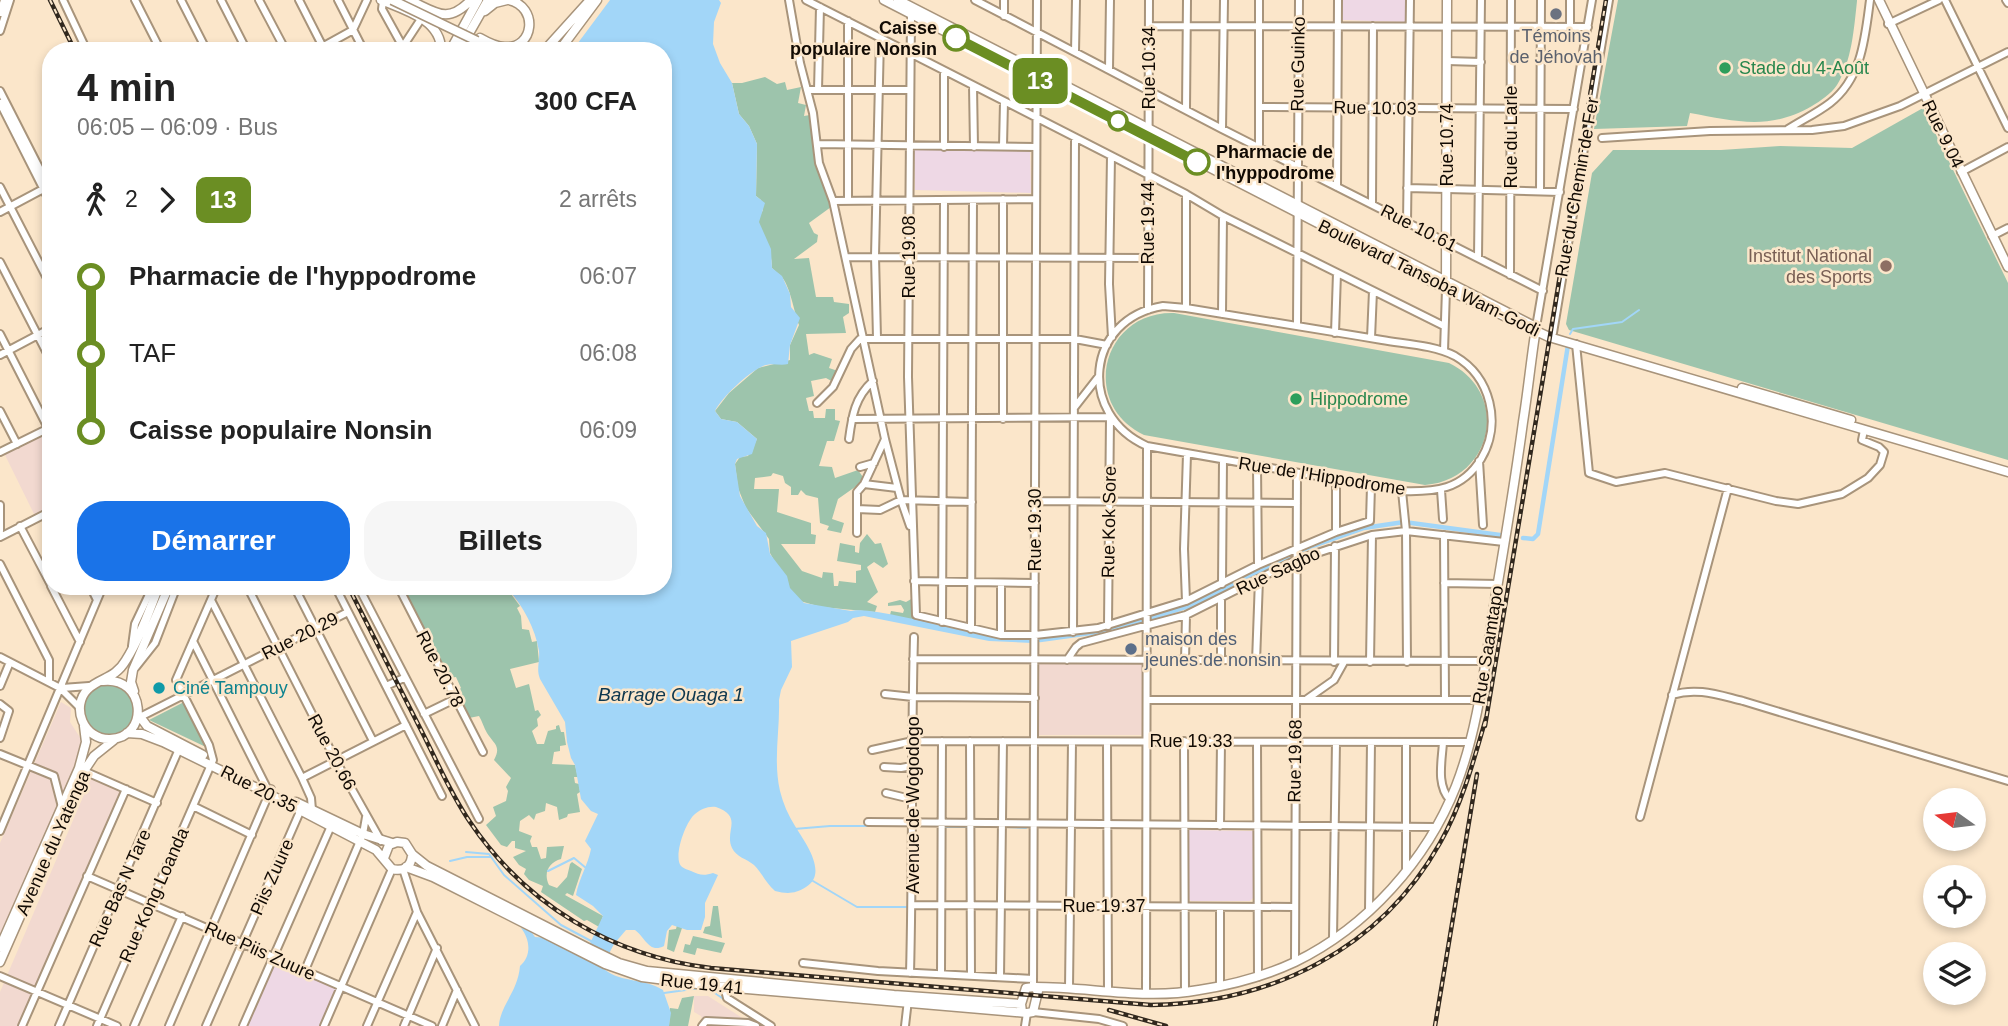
<!DOCTYPE html>
<html lang="fr">
<head>
<meta charset="utf-8">
<style>
  body { margin:0; font-family:Helvetica,sans-serif; background:#f6f6f6; color:#222; height:100vh; display:flex; flex-direction:column; font-size:26px; white-space:nowrap }
  * { box-sizing:border-box; margin:0 }
  p { font-size:23px; color:#767676 }
  .icon { flex:none; width:38px; height:38px; fill:none; stroke:currentColor; stroke-width:2; stroke-linecap:round; stroke-linejoin:round }
  .map { position:relative; flex:1; overflow:hidden }
  .drawer { position:absolute; left:42px; top:42px; width:630px; height:553px; display:flex; flex-direction:column; background:#fff; border-radius:28px; box-shadow:0 4px 10px #0003 }
  .drawer>* { flex:none }
  .badge { padding:0 14px; border-radius:10px; font-size:24px; line-height:46px }
  .needle { width:46px; rotate:284deg }
  .controls { position:absolute; left:1923px; top:788px; display:grid; gap:14px }
  .controls a { display:grid; place-items:center; width:63px; height:63px; border-radius:50%; background:#fff; box-shadow:0 4px 10px #0003; font-size:35px }
  .map>.badge { position:absolute; translate:-50% -50%; box-shadow:0 0 0 4px #fff }
  .legs { display:flex; align-items:center; gap:10px; height:77px; padding:0 35px; font-size:23px }
  .legs p { margin-inline-start:auto }
  .overview { display:flex; align-items:center; justify-content:space-between; height:119px; padding:0 35px }
  h1 { font-size:38px; font-weight:700; line-height:52px }
  .cta { display:flex; gap:14px; margin-top:auto; padding:14px 35px }
  .cta a { flex:1; height:80px; border-radius:28px; background:#1a73e8; color:#fff; font-size:28px; font-weight:700; line-height:80px; text-align:center }
  .cta a+a { background:#f6f6f6; color:#222 }
  ul { padding:0 35px; list-style:none }
  li { display:flex; align-items:center; gap:24px; height:77px; font-size:26px }
  li i { display:grid; place-items:center; width:10px; height:100%; margin:0 9px; background:currentColor }
  li i::after { content:''; width:18px; height:18px; margin:-9px; border:5px solid; border-radius:50%; background:#fff }
  li p { margin-inline-start:auto }
  li:first-child i { background:linear-gradient(#0000 50%,currentColor 0) }
  li:last-child i { background:linear-gradient(currentColor 50%,#0000 0) }
  .map>svg:first-child { display:block }
</style>
</head>
<body>
<div class="map">
<svg width="2008" height="1026" viewBox="0 0 2008 1026">
  <rect width="100%" height="100%" fill="#fbe6ca"/>
  <path fill="#f2d9d0" d="M51,430V508L35,516L4,453Z
    M1039,661H1145V735H1038Z
    M61,702L71,708L70,722L81,739L82,747L78,763L0,945V843Z
    M91,778L122,791L21,1026H0V992Z
    M694,996H708L755,1026L704,1024L701,1016L694,1012Z"/>
  <path fill="#eed8e5" d="M1341,0H1407V20L1404,22L1341,20Z
    M1030,145L1031,193L915,190L914,146Z
    M1189,830L1253,831V898L1250,901H1191L1189,899Z
    M274,961L338,989L322,1026H246Z"/>
  <path fill="#9dc4ac" d="M1618,0H1857V1C1854,28 1852,61 1837,85C1831,94 1820,101 1812,106C1769,131 1735,121 1690,113L1687,126L1594,129Z
    M765,77L777,84L785,82L787,90L801,87L798,103L806,105L804,116L810,115L815,166L821,174L831,207L809,223L814,233L818,235L817,242L794,259L809,258L816,297H833L834,302L849,304V313L843,317L846,333L806,334L809,355L814,353L832,359L829,368L841,372L835,383L826,378L811,381L814,396L806,398L809,411H813L814,418H825L826,409H835V420L840,421L834,441H827L819,466L832,467L835,478L858,470L865,480L838,499L832,519L844,523L841,533L827,530L829,526L820,523L818,498L806,495L801,490L798,495H791V487L785,483L783,476L773,473L771,476L755,478L754,489H779L777,512L811,523V534L816,535L815,544H781L802,571L822,578L823,572L833,573L834,586H838L839,581L856,583V571L861,570V565L837,561L840,543L855,546V552L859,553L860,543L867,534L875,544L881,543L888,564L883,568L874,562L867,567L878,592L867,602L877,606L875,612L821,607L800,601L789,588L770,553L769,539L746,508L738,488L735,464L740,457L748,456L757,439L737,422L721,419L715,411L729,393L758,368L790,360V345L799,325C794,312 790,285 781,276C778,273 774,271 772,268C772,249 761,236 758,219L763,210L761,200L756,196L757,144L749,126L739,114L732,83H742Z
    M1923,108L2008,283V460L1569,330L1566,324L1592,173L1613,150H1721L1780,146L1852,148Z
    M1174,313L1449,363C1511,393 1493,480 1425,485L1144,435C1079,404 1102,311 1174,313Z
    M402,586H505L520,606L517,608L521,616L522,629L529,630L532,642L537,641L539,662L510,669L516,688L529,684L535,711L538,710L541,715L537,719L538,726L532,731L537,744H544L548,731L556,729V726L559,725L561,732H564L566,745L560,746V751L554,752L552,764L575,765L578,777H574L575,783L579,784L580,792L577,794L580,812L568,814L567,817L559,820L557,807L546,803L545,811L536,814L534,820L529,815L520,821L519,831L532,836L530,841L532,847H537L541,859L546,858L547,847L564,846L561,859C549,862 543,873 549,885L557,888L567,877L570,864L572,862L582,869L573,896L567,893L565,895L603,916L599,927L587,920L584,921L541,892L543,886L529,880L524,874L526,869L519,865L513,857L526,851L515,848V841H512L507,847L501,845L486,825L496,816L493,807L506,801L508,791L506,787L511,778L494,760C502,746 493,743 487,733C484,728 482,721 479,716L469,718L456,692L461,688L456,677L448,678Z
    M913,598L914,616L931,620V624L890,615L891,611L903,613L904,610L901,605L888,606V603L900,600L906,602Z
    M83 710a26 26 0 1 1 52 0a26 26 0 1 1-52 0Z
    M184,702L208,748L149,720Z
    M713,906H718L722,938L703,933L705,927L710,926Z
    M677,925L682,928L674,952L667,949L669,930L676,929Z
    M693,936L725,943L721,953L697,948L695,955L683,952L685,944L690,945Z
    M694,996L688,1026H669L670,1008L678,1009L682,998Z"/>
  <path fill="#a2d6f8" d="M610,0H719L721,3L714,22L713,44L720,63L732,83L739,114L749,126L757,144L756,196L765,203L759,222L771,249L772,268L782,276L790,294L791,307L800,318L790,345L788,364C781,366 773,363 766,365C751,369 721,398 715,411L721,419L737,422L757,439L752,454L737,459L735,464L740,496L757,526L766,533L770,554L787,576L790,588L804,603L851,611C868,605 964,632 989,636C1003,638 1018,638 1032,638V643L989,641L864,616L853,618L848,622L791,641L792,667L781,690L779,700C780,731 773,760 780,791C783,803 788,815 795,826C804,841 829,873 806,887C795,894 787,894 775,891C766,883 762,873 754,865C747,859 736,857 732,848C724,831 744,817 716,807C708,806 701,809 695,814C686,821 673,856 681,866C683,868 688,870 691,871C699,875 704,876 713,873L718,875L705,903V917L701,930H687L672,925L667,931L664,946C649,954 645,937 635,930H626L614,944L602,967C617,983 645,978 663,990L671,1013L669,1026H499C500,1005 518,992 520,966C532,956 530,939 521,928L530,930L535,937L548,938L583,958L603,916L593,906L576,895C579,878 588,865 591,849L585,841L598,814L591,811L581,799L575,765L571,758L567,742L565,722L540,679C536,669 540,662 539,651C535,627 522,604 505,586H663V51H572Z"/>
  <g fill="none" stroke-linecap="round" stroke-linejoin="round">
    <path stroke="#a2d6f8" stroke-width="2" d="M1570,334L1573,329L1622,322L1639,310
      M916,826H938
      M946,827H967
      M975,827H998
      M1006,827L1026,828
      M794,829L830,826H909
      M466,852L489,854L504,875L561,925L591,941
      M450,861L467,857H490
      M548,871L574,858L586,868
      M813,881L857,907H908
      M709,989L725,1000
      M664,993L700,988
      M732,1005L763,1026"/>
    <path stroke="#a2d6f8" stroke-width="4.5" d="M1523,538L1533,539L1538,534L1568,345
      M1302,550L1364,528L1404,522L1500,535
      M1151,618L1192,605L1294,553
      M1040,640L1098,632L1144,620"/>
    <defs>
      <path id="minor" d="M63,0L87,51
        M135,0L161,51
        M181,0L207,51
        M221,0L247,51
        M259,0L286,51
        M299,0L324,49
        M338,0L364,51
        M789,0L800,63L813,113L819,163L833,201L885,439L901,500L910,526
        M806,0L1186,194L1223,216L1444,326
        M975,0L1222,129L1543,291
        M1945,0L2008,128
        M2006,0L2008,3
        M383,1L382,9L403,47
        M0,13L4,0
        M911,14L908,377L916,615L1001,635H1035L1098,628L1186,601L1258,565L1336,532V480
        M1004,16V0
        M1888,24L1939,0
        M1149,26L1588,27
        M1570,27V0
        M0,31L10,0
        M315,51L353,30L367,0
        M400,51L421,19
        M1075,52L1076,0
        M1447,61L1481,62
        M1109,69L1110,0
        M973,86L974,147
        M808,90H909
        M818,90L820,7
        M0,91L51,191
        M0,103L51,204
        M1259,107L1574,109
        M1186,109L1187,0
        M1222,129L1224,0
        M1788,129C1802,120 1817,113 1830,103C1862,78 1865,38 1870,0
        M1602,138L1710,131L1812,130L1844,126L1900,106L2008,52
        M817,144L1036,147
        M1003,146L1004,102
        M1259,146V0
        M944,147V71
        M1111,156L1109,284L1112,337
        M1961,172L2008,147
        M0,187L51,286
        M1337,187L1338,0
        M1407,188L1560,192
        M1540,191L1541,0
        M1186,194V308
        M1003,199V419
        M833,201L1035,199
        M848,201V21
        M1372,204L1373,26
        M0,212L47,187
        M1407,222L1410,0
        M1992,236L2008,228
        M846,257L1148,258
        M1478,258L1481,0
        M0,262L51,361
        M1510,275L1511,0
        M1163,306L1186,308C1252,319 1317,329 1382,340C1405,344 1434,345 1455,356C1491,377 1502,424 1481,459C1462,490 1435,492 1402,491L1147,446C1077,415 1085,319 1163,306Z
        M1148,310L1149,0
        M1222,314L1223,216
        M1297,326L1299,0
        M1536,327L1592,0
        M1335,333L1337,273
        M1553,333L1609,0
        M0,334L48,428
        M877,338L875,256L880,38
        M1371,338L1373,291
        M1576,344L1589,473L1616,482L1665,473L1776,501L1798,504L1842,494L1868,478L1880,465L1884,452L1879,447L1862,440L1864,430
        M1444,351L1446,289
        M0,355L51,328
        M817,403L833,387L851,349L860,339H1075L1107,345
        M1074,408L1099,376
        M0,411L17,444
        M852,419L1110,417L1108,626
        M849,439C852,416 855,397 873,381
        M0,452L49,428
        M1479,461L1483,525
        M1257,466L1258,565
        M860,467L874,463
        M864,484L885,439
        M1441,490L1443,519
        M1402,491L1406,531L1407,662
        M1035,501L1297,503
        M0,505V531
        M857,509L880,510L901,500L972,502
        M20,526L51,585
        M1336,532L1370,521L1371,486
        M857,533V492L864,484L897,488
        M1444,535L1445,700
        M0,537L51,511
        M0,564L49,660V682
        M914,581L1035,583
        M1001,583V635
        M1444,583L1498,584
        M1222,584L1223,460
        M51,586L80,642
        M90,586L97,600
        M247,586L336,761L381,841
        M294,586L373,741
        M335,586L442,796
        M358,586L479,819
        M398,586L483,752
        M1221,598V661
        M211,600L302,778L311,798L312,810
        M1186,601L1184,549L1187,454
        M942,622L944,200
        M971,629L973,200
        M1073,632L1075,138
        M193,641L267,788L266,792
        M132,646L135,624L153,586
        M0,657L60,688L80,708
        M913,659L1485,661
        M1067,660L1076,647L1081,643L1186,615L1296,560L1372,535L1406,531L1504,542
        M1185,661L1186,615
        M1256,662L1259,579
        M1334,662L1335,546
        M1370,662L1372,535
        M136,667L155,643L177,586
        M0,686L10,662
        M386,686L404,678
        M62,688L89,686
        M885,694L913,697L1035,698
        M1672,695C1697,687 1718,695 1743,701L2008,781
        M1307,699L1334,680L1344,662
        M1147,700H1479
        M0,704L9,711L0,738
        M424,714L455,699
        M140,717L348,612
        M970,741L971,976
        M1184,741L1185,992
        M1107,742L1108,991
        M1257,742L1258,977
        M1406,742V872
        M1443,742C1442,761 1436,785 1450,800
        M872,750L913,741L1469,742
        M0,754L54,776L62,807
        M884,767L901,768L912,766
        M84,771L157,803
        M302,778L406,725
        M886,793L911,799
        M193,806L252,835
        M1640,817L1728,488
        M868,822L1436,827
        M1220,826L1221,742
        M0,831L103,586
        M403,869L417,912L475,1026
        M87,876L432,1026
        M913,905L1295,907
        M1220,907V986
        M1369,910L1371,742
        M1333,938L1336,742
        M1295,962L1297,473
        M803,963L878,971L1033,979
        M305,970L363,834L366,817
        M910,973C913,861 911,749 914,637
        M941,974L942,741
        M0,976L117,1026
        M1000,977L1003,741
        M724,986L727,998L771,1026
        M1033,986L1037,0
        M1069,988L1072,742
        M1146,994L1147,446
        M1033,1012L1099,1019L1123,1026
        M22,1026L126,789
        M59,1026L179,749
        M97,1026L213,760L209,745L176,680L217,586
        M134,1026L182,916
        M169,1026L271,789
        M206,1026L302,807
        M243,1026L331,826
        M324,1026L392,869
        M367,1026L417,912
        M404,1026L437,948
        M442,1026L457,990
        M702,1026L706,1021L748,1023L756,1026
        M905,1026L908,1000
        M1025,1026L1027,1013"/>
      <path id="major" d="M381,0C405,10 442,20 441,51
        M409,0C436,12 447,25 471,0
        M884,0L1446,289L1549,337L2008,472
        M898,0L1532,325
        M1879,0L2008,267
        M485,11L495,3L507,0
        M480,38C487,42 497,47 505,47C534,49 539,7 509,0
        M450,51L478,0
        M459,51L488,0
        M544,51L590,0
        M559,51L597,0
        M1446,286L1447,0
        M1742,388L1851,420
        M103,681C146,676 150,738 110,739C84,740 70,707 88,689C101,677 115,679 126,660C140,638 149,611 159,586
        M134,691L131,682L133,670L169,586
        M138,714L147,726L203,755
        M127,733L142,734L163,742L269,794L376,850L392,869C404,872 412,866 412,854
        M296,802L363,834L392,843
        M384,858L389,845L397,842L405,843L412,854L427,866L586,947L619,963L647,971L894,995L1021,1004
        M406,867L433,877L605,964L642,977L713,986L1027,1013L1033,1012L1038,991L1034,987L1026,988L1021,1004L1022,1012
        M0,947L79,768L86,742L84,726
        M0,962L84,771L94,756L114,740
        M1035,987C1090,987 1145,1000 1199,990C1232,985 1265,976 1295,962C1367,927 1427,860 1456,786C1479,727 1485,662 1495,600C1505,541 1515,482 1523,422C1528,391 1531,359 1536,328"/>
    </defs>
    <use href="#minor" stroke="#a8947b" stroke-width="10"/>
    <use href="#major" stroke="#a8947b" stroke-width="11"/>
    <use href="#minor" stroke="#fff" stroke-width="6"/>
    <use href="#major" stroke="#fff" stroke-width="8"/>
    <defs>
      <path id="rail" d="M50,0L75,51
        M348,586C372,634 396,681 420,728C436,759 450,793 470,822C526,905 612,956 711,968L1151,1005C1271,1003 1380,950 1440,843C1462,804 1474,760 1486,718
        M1485,726L1606,0
        M1109,1010L1166,1026
        M1435,1026L1477,774"/>
    </defs>
    <use href="#rail" stroke="#31281e" stroke-width="4.5"/>
    <use href="#rail" stroke="#fbe6ca" stroke-width="2" stroke-dasharray="5" stroke-linecap="butt"/>
    <defs>
      <path id="major-bridge" d="M392,0L477,41"/>
    </defs>
    <use href="#major-bridge" stroke="#a8947b" stroke-width="11" stroke-linecap="butt"/>
    <use href="#major-bridge" stroke="#fff" stroke-width="8"/>
  </g>
  <g fill="none" stroke-linecap="round" stroke-linejoin="round">
    <defs>
      <path id="line-1" d="M956,38L1197,162"/>
    </defs>
    <use href="#line-1" stroke="#fff" stroke-width="16"/>
    <use href="#line-1" stroke="#6b8e23" stroke-width="10"/>
  </g>
  <circle fill="#6b7280" stroke="#fbe6ca" stroke-width="2.5" cx="1556" cy="14" r="7"/>
  <g fill="#fff" stroke="#6b8e23" stroke-width="3.5">
    <circle cx="956" cy="38" r="12"/>
    <circle cx="1118" cy="121" r="9"/>
    <circle cx="1197" cy="162" r="12"/>
  </g>
  <g fill="#2e9e5b" stroke="#fbe6ca" stroke-width="2.5">
    <circle cx="1725" cy="68" r="7"/>
    <circle cx="1296" cy="399" r="7"/>
  </g>
  <circle fill="#8d6e63" stroke="#fbe6ca" stroke-width="2.5" cx="1886" cy="266" r="7"/>
  <circle fill="#5c6f8a" stroke="#fbe6ca" stroke-width="2.5" cx="1131" cy="649" r="7"/>
  <circle fill="#0f9aa8" stroke="#fbe6ca" stroke-width="2.5" cx="159" cy="688" r="7"/>
  <g text-anchor="middle" stroke-width="5" stroke-linejoin="round" paint-order="stroke">
    <g font-size="18" font-weight="bold" fill="#110a03" stroke="#fbe6ca" text-anchor="end">
      <text x="937" y="34">Caisse<tspan x="937" dy="21">populaire Nonsin</tspan></text>
      <text x="1216" y="158" text-anchor="start">Pharmacie de<tspan x="1216" dy="21">l'hyppodrome</tspan></text>
    </g>
    <g font-size="18" fill="#5b616d" stroke="#fbe6ca">
      <text x="1556" y="42">Témoins<tspan x="1556" dy="21">de Jéhovah</tspan></text>
    </g>
    <g font-size="18" fill="#110a03" stroke="#fbe6ca">
      <text transform="translate(1298 64) rotate(-89)" y="6">Rue Guinko</text>
      <text transform="translate(1149 68) rotate(-90)" y="6">Rue 10.34</text>
      <text transform="translate(1375 108) rotate(1)" y="6">Rue 10.03</text>
      <text transform="translate(1943 134) rotate(64)" y="6">Rue 9.04</text>
      <text transform="translate(1511 137) rotate(-90)" y="6">Rue du Larle</text>
      <text transform="translate(1447 145) rotate(-90)" y="6">Rue 10.74</text>
      <text transform="translate(1577 187) rotate(-80)" y="6">Rue du Chemin de Fer</text>
      <text transform="translate(1148 223) rotate(-90)" y="6">Rue 19.44</text>
      <text transform="translate(1419 228) rotate(27)" y="6">Rue 10.61</text>
      <text transform="translate(909 257) rotate(-90)" y="6">Rue 19.08</text>
      <text transform="translate(1429 278) rotate(26)" y="6">Boulevard Tansoba Wam-Godi</text>
      <text transform="translate(1322 476) rotate(9)" y="6">Rue de l'Hippodrome</text>
      <text transform="translate(1109 522) rotate(-89)" y="6">Rue Kok Sore</text>
      <text transform="translate(1035 530) rotate(-90)" y="6">Rue 19.30</text>
      <text transform="translate(1278 571) rotate(-25)" y="6">Rue Sagbo</text>
      <text transform="translate(300 636) rotate(-27)" y="6">Rue 20.29</text>
      <text transform="translate(1488 645) rotate(-81)" y="6">Rue Saamtapo</text>
      <text transform="translate(440 669) rotate(63)" y="6">Rue 20.78</text>
      <text x="1191" y="747">Rue 19.33</text>
      <text transform="translate(332 752) rotate(62)" y="6">Rue 20.66</text>
      <text transform="translate(1295 761) rotate(-89)" y="6">Rue 19.68</text>
      <text transform="translate(259 789) rotate(27)" y="6">Rue 20.35</text>
      <text transform="translate(913 805) rotate(-90)" y="6">Avenue de Wogodogo</text>
      <text transform="translate(53 843) rotate(-66)" y="6">Avenue du Yatenga</text>
      <text transform="translate(272 877) rotate(-66)" y="6">Piis Zuure</text>
      <text transform="translate(120 888) rotate(-66)" y="6">Rue Bas N Tare</text>
      <text transform="translate(154 895) rotate(-66)" y="6">Rue Kong Loanda</text>
      <text x="1104" y="912">Rue 19.37</text>
      <text transform="translate(260 951) rotate(24)" y="6">Rue Piis Zuure</text>
      <text transform="translate(702 984) rotate(6)" y="6">Rue 19.41</text>
    </g>
    <g font-size="18" fill="#27864d" stroke="#fbe6ca" text-anchor="start">
      <text x="1739" y="74">Stade du 4-Août</text>
      <text x="1310" y="405">Hippodrome</text>
    </g>
    <g font-size="18" fill="#785e54" stroke="#fbe6ca" text-anchor="end">
      <text x="1872" y="262">Institut National<tspan x="1872" dy="21">des Sports</tspan></text>
    </g>
    <g font-size="18" fill="#4e5e75" stroke="#fbe6ca" text-anchor="start">
      <text x="1145" y="645">maison des<tspan x="1145" dy="21">jeunes de nonsin</tspan></text>
    </g>
    <g font-size="18" fill="#0d838f" stroke="#fbe6ca" text-anchor="start">
      <text x="173" y="694">Ciné Tampouy</text>
    </g>
    <g font-size="19" font-style="italic" fill="#0e384f" stroke="#fbe6ca">
      <text x="671" y="701">Barrage Ouaga 1</text>
    </g>
  </g>
</svg>
<div class="controls">
<a><svg class="needle" viewBox="-14 -14 28 28"><path d="M0-13l5 13h-10z" fill="#e53935"/><path d="M0 13l5-13h-10z" fill="#767676"/></svg></a>
<a><svg class="icon" aria-label="locate" viewBox="0 0 24 24"><circle cx="12" cy="12" r="6"/><path d="M12 2v4M12 18v4M2 12h4M18 12h4"/></svg></a>
<a><svg class="icon" aria-label="layers" viewBox="0 0 24 24"><path d="M12 4l9 5-9 5-9-5zM3 14l9 5 9-5"/></svg></a>
</div>
<b class="badge" style="left:1040px;top:81px;background:#6b8e23;color:#fff">13</b>
<section class="drawer">
<div class="overview"><div><h1>4 min</h1><p>06:05 – 06:09 · Bus</p></div><b>300 CFA</b></div>
<div class="legs"><svg class="icon" aria-label="walk" viewBox="0 0 24 24"><circle cx="13" cy="4" r="2"/><path d="M13 8l-2 6 4 7M11 14l-3 7M7 12l3-4h3l4 4"/></svg>2<svg class="icon" aria-label="forward" viewBox="0 0 24 24"><path d="M9 5l7 7-7 7"/></svg><b class="badge" style="background:#6b8e23;color:#fff">13</b><p>2 arrêts</p></div>
<ul>
<li><i style="color:#6b8e23"></i><b>Pharmacie de l'hyppodrome</b><p>06:07</p></li>
<li><i style="color:#6b8e23"></i><span>TAF</span><p>06:08</p></li>
<li><i style="color:#6b8e23"></i><b>Caisse populaire Nonsin</b><p>06:09</p></li>
</ul>
<div class="cta"><a>Démarrer</a><a>Billets</a></div>
</section>
</div>
</body>
</html>
